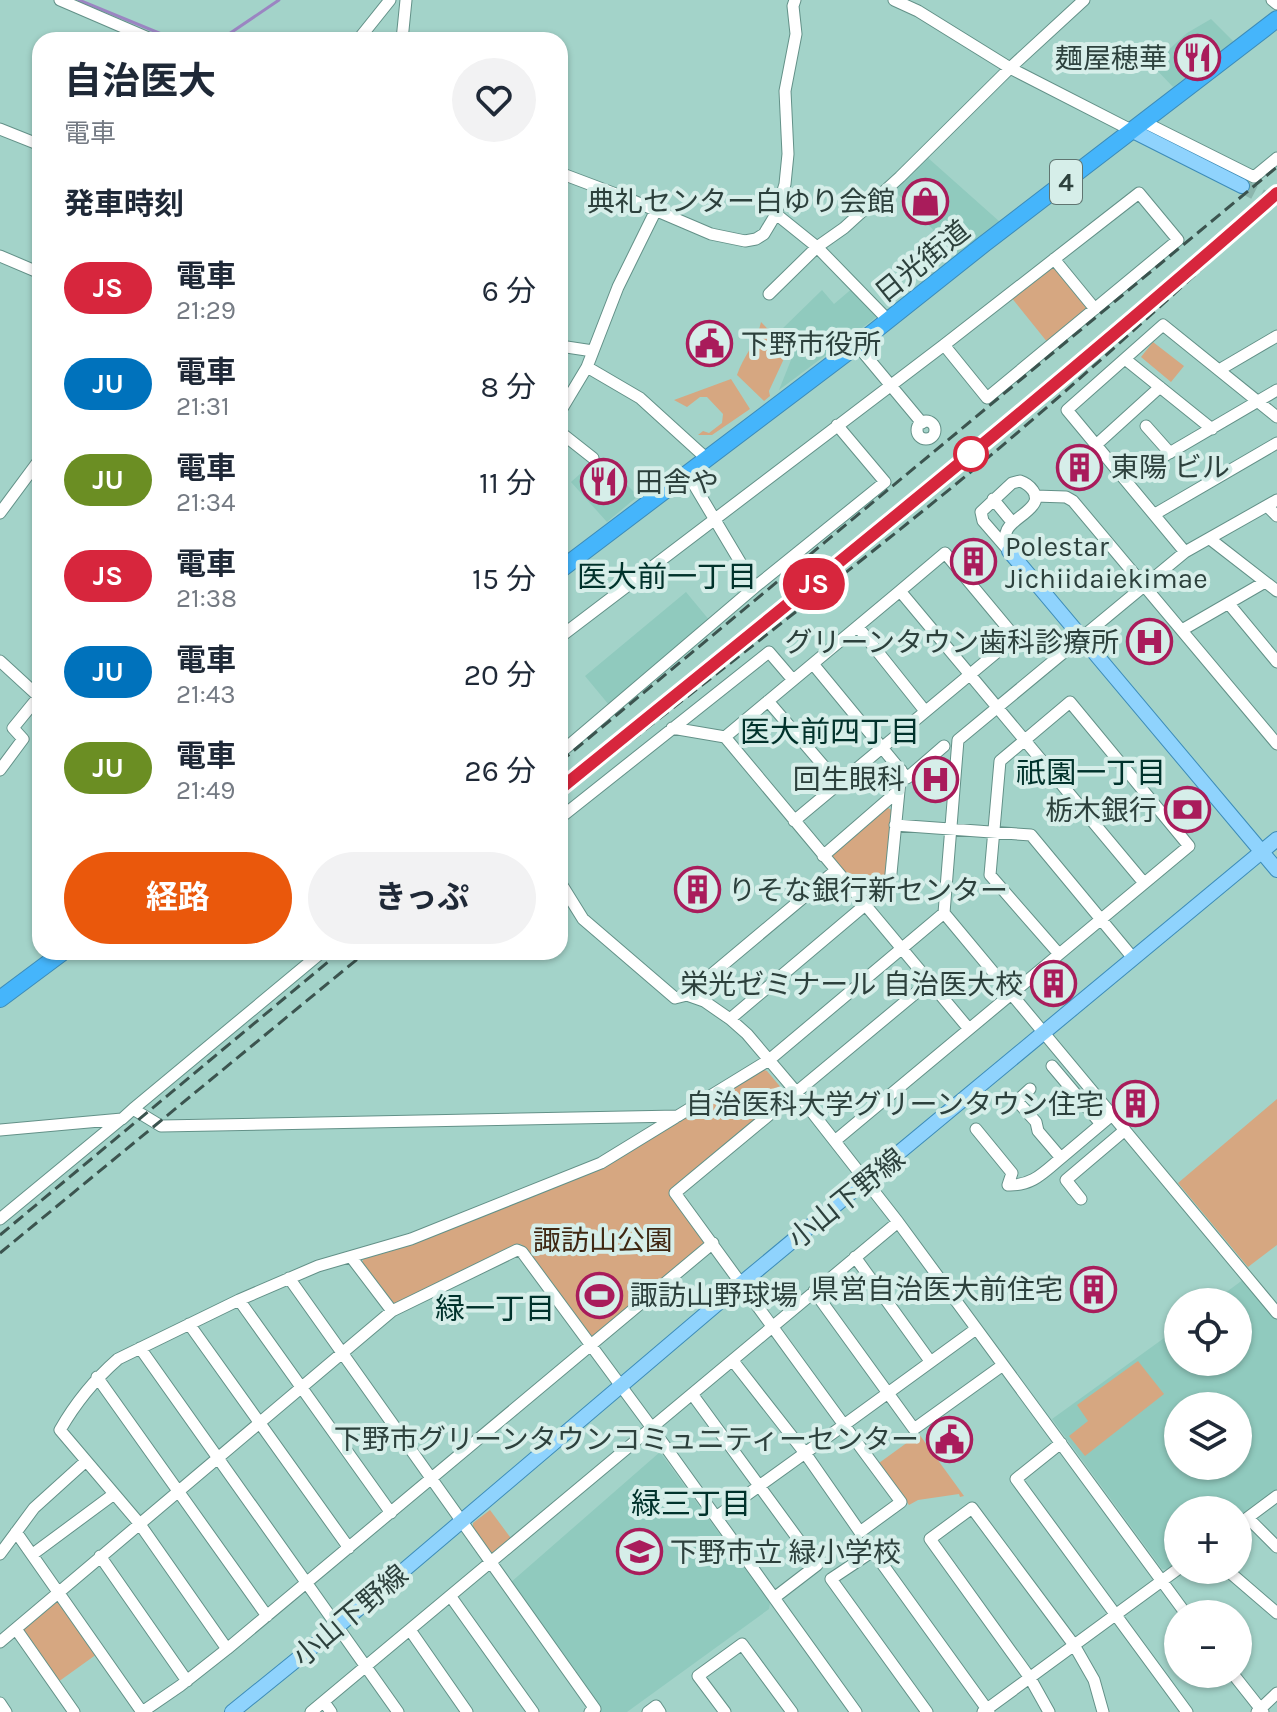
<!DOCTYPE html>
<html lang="ja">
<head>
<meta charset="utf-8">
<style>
  body { margin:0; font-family:Karla,"Noto Sans JP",sans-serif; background:#f2f2f3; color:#1f2937; height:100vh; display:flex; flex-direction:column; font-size:30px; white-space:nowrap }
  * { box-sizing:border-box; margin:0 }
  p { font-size:26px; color:#747a83 }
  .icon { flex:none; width:44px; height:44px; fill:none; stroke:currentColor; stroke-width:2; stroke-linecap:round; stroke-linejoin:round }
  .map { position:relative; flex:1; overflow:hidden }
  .details { position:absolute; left:32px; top:32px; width:536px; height:928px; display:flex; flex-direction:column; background:#fff; border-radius:24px; box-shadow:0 2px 6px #0004 }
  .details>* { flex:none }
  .badge { padding:0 16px; border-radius:26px; font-size:28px; line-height:52px }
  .controls { position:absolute; left:1164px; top:1288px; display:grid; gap:16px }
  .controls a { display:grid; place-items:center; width:88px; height:88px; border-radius:50%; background:#fff; box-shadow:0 2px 6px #0004; font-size:40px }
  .map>.badge { position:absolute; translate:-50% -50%; box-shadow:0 0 0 4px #fff }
  h2 { padding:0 32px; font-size:30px; line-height:72px }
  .round { display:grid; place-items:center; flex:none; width:84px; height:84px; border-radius:42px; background:#f2f2f3 }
  .head { display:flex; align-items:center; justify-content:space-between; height:136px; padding:0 32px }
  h1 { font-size:38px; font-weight:700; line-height:60px }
  .action { display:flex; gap:16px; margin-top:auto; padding:16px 32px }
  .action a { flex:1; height:92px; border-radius:48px; background:#ea580c; color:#fff; font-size:32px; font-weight:700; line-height:92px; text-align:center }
  .action a+a { background:#f2f2f3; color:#1f2937 }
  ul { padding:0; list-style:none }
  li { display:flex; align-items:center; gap:24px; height:96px; padding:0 32px }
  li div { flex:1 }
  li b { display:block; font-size:30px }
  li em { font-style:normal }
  li .badge { min-width:88px; font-weight:700; text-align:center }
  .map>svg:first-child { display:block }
</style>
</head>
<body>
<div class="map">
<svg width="1277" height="1712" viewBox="0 0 1277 1712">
  <rect width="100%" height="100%" fill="#a3d3c9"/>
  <path fill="#90cabe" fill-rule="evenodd" d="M1211,19L1234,42L1173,87L1152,65L1187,33Z
    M927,157L1000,222L958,255L893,189Z
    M854,287L878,316L779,390L797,345L781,330L822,290L834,304Z
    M599,457L638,496L607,522L571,482Z
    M686,592L710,621L609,705L585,676Z
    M1244,1279L1277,1317V1491L1238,1519V1510H1178V1563L1168,1570L1162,1569L1052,1419L1178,1328V1362H1238V1302H1213ZM1178,1406H1238V1466H1178Z
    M660,1452L770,1603L769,1609L627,1712H601L510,1583Z"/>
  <path fill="#d6a781" d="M1050,268H1056L1086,304V311L1048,343L1011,297Z
    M761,322L788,350L769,391L770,396L764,401L737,375C743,356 757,343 761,322Z
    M1153,342L1184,366L1171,382L1141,357Z
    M731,379L750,409L712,435H698L703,431L709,433L722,423L723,414L707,397H700L687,407L674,400Z
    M886,807L892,810L886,882L868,897H862L831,859L832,853Z
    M761,1069L767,1071L783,1090V1096L670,1193L705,1239L704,1246L594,1337L588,1336L521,1244L397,1304L390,1303L362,1263L364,1257L560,1184Z
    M1277,1099V1245L1248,1267L1178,1183Z
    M1138,1361L1164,1394L1085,1456L1069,1436L1088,1421L1077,1405Z
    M919,1434L964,1496L960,1497L959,1494L918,1500L909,1505L879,1463Z
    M490,1510L513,1541L495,1554L489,1553L473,1529V1523Z
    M54,1601L60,1602L97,1654L58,1682L23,1633V1627Z"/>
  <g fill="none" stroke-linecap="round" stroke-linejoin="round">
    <path stroke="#9b85c2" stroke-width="3" d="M79,0L176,40
      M220,40L279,0"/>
    <path stroke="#8bb6ad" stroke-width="14" stroke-dasharray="14 7" stroke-linecap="butt" d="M1242,186L1277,204"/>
    <defs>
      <path id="minor" d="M60,0L153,40
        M894,0L918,11L1010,68L1133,131
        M1272,0L1277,4
        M358,40L390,0
        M402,40L406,0
        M1144,122L1254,177L1277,158
        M0,129L40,145
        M560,173L629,199L711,234L745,241L756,239L764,234L776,214L785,184L788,154L785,91L796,34L793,6L795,0
        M656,210L618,287L587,367L640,398L706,458
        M776,214L817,247L889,321
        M0,256L40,273
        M1054,259L1095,309
        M769,294L817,247L844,228L900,177L1010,68L1084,0
        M857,345L922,423
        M560,346L593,351
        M1125,359L1212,429
        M1219,370L1277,336
        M560,412L587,367
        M917 430a9 9 0 1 1 18 0a9 9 0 1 1-18 0Z
        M1146,426L1170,453
        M560,432L593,458
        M1096,445L1160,387
        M687,473L755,587
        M1125,479L1277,390
        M1020,481C1029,484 1041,495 1033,505C1021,521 996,524 1009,551L983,521L981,512L1012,483Z
        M1035,496L1066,497L1073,501L1277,744
        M993,499L1012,522
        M1277,500L1185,552L958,740L944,913L1277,1313
        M1267,506L1277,516
        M0,513L40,459
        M1155,514L1277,443
        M1210,539L1277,591
        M1185,552L1067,410L1163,325L1277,417
        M1229,604L1277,662
        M858,627L925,711
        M1182,630L1265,582
        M560,637L944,345L1139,193L1178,240L987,398L944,345
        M0,661L37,695
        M813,664L907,778L944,746
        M768,701L839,784
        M672,728L725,737L969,1029
        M725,737L900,591L1144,883
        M560,753L755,587L885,482L837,425
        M0,770L23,739L13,728L40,695
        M560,818L769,652L793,680
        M794,821L1015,637L945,553L900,591
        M895,825L1031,835L1133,958
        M823,856L898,791
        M560,882L583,919L675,998L687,995L704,1001L730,1019L747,1034L797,1093L898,1222L1186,1614
        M929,982L675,1193L844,1425L976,1329
        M687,995L835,871
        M730,1019L890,884L901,770
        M1052,1066L1101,1124
        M1030,1089L1017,1101L1036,1122L1038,1131L1061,1158L1112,1115
        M133,1109L322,952
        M976,1129L1012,1173L1008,1185C1032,1186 1043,1173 1061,1158
        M0,1130L122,1119L133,1109L161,1126L678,1116
        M836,1140C954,1042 1072,944 1189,846L1070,702L1000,761L990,875L1059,954
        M1081,1199L1066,1180L1125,1130
        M0,1219L120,1120
        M351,1257L392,1311
        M855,1257L930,1361
        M289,1278L595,1709L590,1712
        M814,1291L914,1429L1003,1365
        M239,1300L391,1513
        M189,1324L349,1548
        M140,1348L398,1712
        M97,1377L267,1616
        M692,1394L817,1565L774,1598
        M1061,1443L1016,1479L1187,1712
        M716,1517C759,1486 802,1455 844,1425L901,1502L860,1532L805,1453L733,1361
        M1248,1518L1277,1547
        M1238,1525L1277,1496
        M16,1532L142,1712
        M0,1554L34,1508L86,1461
        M33,1554L114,1494
        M100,1556L187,1681
        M1227,1570L1277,1613
        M451,1597L533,1712
        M16,1629L74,1712
        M410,1630L467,1712
        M0,1642L392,1311L517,1250L522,1252L652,1428L856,1712
        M227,1649L139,1523L60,1430C76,1402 94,1380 118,1359L239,1300L318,1266L411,1239L601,1163L769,1060L944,913
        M1233,1674L1263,1712
        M324,1702L331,1712
        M0,1703L6,1712
        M142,1712L180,1686L227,1649L713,1243
        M311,1712L898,1222
        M648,1712L656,1706L660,1712
        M725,1712L698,1676L742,1644L792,1712
        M927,1712L831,1579L873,1551L989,1712
        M983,1712L1178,1569
        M1049,1712L1030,1678L930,1539L972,1508L1074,1645L1094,1680L1103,1712
        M1257,1712L1277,1693"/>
      <path id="major" d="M1133,131L1242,186
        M1009,551L1277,870
        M232,1712L337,1627L743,1282L1277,839"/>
      <path id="highway" d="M560,570L857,345L984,244L1277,19
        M0,999L63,952"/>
    </defs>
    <use href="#minor" stroke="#639188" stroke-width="13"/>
    <use href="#major" stroke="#3d8cb8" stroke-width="16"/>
    <use href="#highway" stroke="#3d8cb8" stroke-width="18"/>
    <use href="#minor" stroke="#fff" stroke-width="11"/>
    <use href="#major" stroke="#8fd3fd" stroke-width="14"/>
    <use href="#highway" stroke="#45b5fb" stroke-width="16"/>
    <path stroke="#3c544f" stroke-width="3" stroke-dasharray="12 6" stroke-linecap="butt" d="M831,570L1046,391
      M560,762L1277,167
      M560,797C699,686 841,579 978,466C1080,381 1178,290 1277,200
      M0,1235L340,952
      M0,1253L366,952"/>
  </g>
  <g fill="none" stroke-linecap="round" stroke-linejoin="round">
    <defs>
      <path id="line" d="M560,789C801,593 1044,399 1277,193"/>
    </defs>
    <use href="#line" stroke="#fff" stroke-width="18"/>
    <use href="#line" stroke="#d7263d" stroke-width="12"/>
  </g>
  <defs>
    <symbol id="restaurant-ring" viewBox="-11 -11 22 22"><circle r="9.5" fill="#d6eee9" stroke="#a91c5b" stroke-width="1.5"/><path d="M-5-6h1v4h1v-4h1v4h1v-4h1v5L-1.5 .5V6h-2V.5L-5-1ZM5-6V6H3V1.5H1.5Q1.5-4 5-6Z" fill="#a91c5b"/></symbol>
    <symbol id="shop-ring" viewBox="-11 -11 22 22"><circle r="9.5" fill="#d6eee9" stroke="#a91c5b" stroke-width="1.5"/><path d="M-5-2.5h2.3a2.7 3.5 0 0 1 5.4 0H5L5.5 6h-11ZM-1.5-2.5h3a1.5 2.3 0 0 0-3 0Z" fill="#a91c5b"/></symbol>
    <symbol id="civic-ring" viewBox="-11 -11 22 22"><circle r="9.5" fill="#d6eee9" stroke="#a91c5b" stroke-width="1.5"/><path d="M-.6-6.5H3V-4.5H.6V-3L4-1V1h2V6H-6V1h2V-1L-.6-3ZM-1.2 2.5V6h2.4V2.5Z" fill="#a91c5b"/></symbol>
    <symbol id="building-ring" viewBox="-11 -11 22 22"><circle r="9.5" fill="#d6eee9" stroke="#a91c5b" stroke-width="1.5"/><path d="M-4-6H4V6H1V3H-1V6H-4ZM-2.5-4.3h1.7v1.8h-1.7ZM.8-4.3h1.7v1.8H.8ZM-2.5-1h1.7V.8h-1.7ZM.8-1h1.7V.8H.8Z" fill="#a91c5b"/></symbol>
    <symbol id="hospital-ring" viewBox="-11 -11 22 22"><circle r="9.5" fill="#d6eee9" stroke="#a91c5b" stroke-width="1.5"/><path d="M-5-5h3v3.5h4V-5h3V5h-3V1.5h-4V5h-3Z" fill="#a91c5b"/></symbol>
    <symbol id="bank-ring" viewBox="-11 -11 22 22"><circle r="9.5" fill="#d6eee9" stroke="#a91c5b" stroke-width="1.5"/><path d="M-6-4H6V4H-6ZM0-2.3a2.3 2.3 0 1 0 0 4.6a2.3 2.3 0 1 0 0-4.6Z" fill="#a91c5b"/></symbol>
    <symbol id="stadium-ring" viewBox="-11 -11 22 22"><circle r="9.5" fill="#d6eee9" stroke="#a91c5b" stroke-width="1.5"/><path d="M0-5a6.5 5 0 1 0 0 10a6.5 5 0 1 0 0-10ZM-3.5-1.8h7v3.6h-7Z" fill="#a91c5b"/></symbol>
    <symbol id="school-ring" viewBox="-11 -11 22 22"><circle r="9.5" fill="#d6eee9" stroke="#a91c5b" stroke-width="1.5"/><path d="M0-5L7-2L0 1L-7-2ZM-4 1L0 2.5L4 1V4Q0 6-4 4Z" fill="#a91c5b"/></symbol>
  </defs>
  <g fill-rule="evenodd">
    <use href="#restaurant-ring" x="1172" y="32" width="51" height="51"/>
    <use href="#shop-ring" x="900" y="176" width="51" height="51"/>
    <use href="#civic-ring" x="684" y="318" width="51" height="51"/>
    <use href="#building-ring" x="1054" y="442" width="51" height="51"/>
    <use href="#restaurant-ring" x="578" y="456" width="51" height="51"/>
    <use href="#building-ring" x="948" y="536" width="51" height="51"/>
    <use href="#hospital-ring" x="1124" y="616" width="51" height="51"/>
    <use href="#hospital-ring" x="910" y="754" width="51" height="51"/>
    <use href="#bank-ring" x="1162" y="784" width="51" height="51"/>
    <use href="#building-ring" x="672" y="864" width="51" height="51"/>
    <use href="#building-ring" x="1028" y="958" width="51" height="51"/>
    <use href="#building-ring" x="1110" y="1078" width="51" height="51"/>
    <use href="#building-ring" x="1068" y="1264" width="51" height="51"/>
    <use href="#stadium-ring" x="574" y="1270" width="51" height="51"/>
    <use href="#civic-ring" x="924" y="1414" width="51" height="51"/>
    <use href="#school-ring" x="614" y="1526" width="51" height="51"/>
  </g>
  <circle fill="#fff" stroke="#d7263d" stroke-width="4" cx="971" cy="454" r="16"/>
  <g text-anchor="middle" stroke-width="8" stroke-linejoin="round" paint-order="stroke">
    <rect fill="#d6eee9" stroke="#607571" stroke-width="2" x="1050" y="160" width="32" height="44" rx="6"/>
    <g font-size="26" font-weight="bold" fill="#2d413d">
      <text x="1066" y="191">4</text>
    </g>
    <g font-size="28" fill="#2d413d" stroke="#d6eee9" text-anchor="end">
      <text x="1167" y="68">麺屋穂華</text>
      <text x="895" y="211">典礼センター白ゆり会館</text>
      <text x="741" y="354" text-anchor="start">下野市役所</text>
      <text x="1111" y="477" text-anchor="start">東陽 ビル</text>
      <text x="635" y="492" text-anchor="start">田舎や</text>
      <text x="1005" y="556" text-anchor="start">Polestar<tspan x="1005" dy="32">Jichiidaiekimae</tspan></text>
      <text x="1119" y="652">グリーンタウン歯科診療所</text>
      <text x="905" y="789">回生眼科</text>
      <text x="1157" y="820">栃木銀行</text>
      <text x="728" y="900" text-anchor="start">りそな銀行新センター</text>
      <text x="1023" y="994">栄光ゼミナール 自治医大校</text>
      <text x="1104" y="1114">自治医科大学グリーンタウン住宅</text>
      <text x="1063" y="1299">県営自治医大前住宅</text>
      <text x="630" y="1305" text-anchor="start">諏訪山野球場</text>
      <text x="919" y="1449">下野市グリーンタウンコミュニティーセンター</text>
      <text x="670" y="1562" text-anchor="start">下野市立 緑小学校</text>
    </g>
    <g font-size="28" fill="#2d413d" stroke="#d6eee9">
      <text transform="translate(922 261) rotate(-39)" y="10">日光街道</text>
      <text transform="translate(846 1198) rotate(-39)" y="10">小山下野線</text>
      <text transform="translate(350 1615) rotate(-40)" y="10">小山下野線</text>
    </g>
    <g font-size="28" fill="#3f2712" stroke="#d6eee9">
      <text x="603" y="1250">諏訪山公園</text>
    </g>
    <g font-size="30" fill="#00322b" stroke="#d6eee9">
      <text x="667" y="587">医大前一丁目</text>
      <text x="830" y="742">医大前四丁目</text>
      <text x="1091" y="783">祇園一丁目</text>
      <text x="495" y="1319">緑一丁目</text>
      <text x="691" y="1514">緑三丁目</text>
    </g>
  </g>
</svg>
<div class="controls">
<a><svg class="icon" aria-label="locate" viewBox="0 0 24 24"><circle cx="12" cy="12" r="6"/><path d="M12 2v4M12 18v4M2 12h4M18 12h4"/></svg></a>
<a><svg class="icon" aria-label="layers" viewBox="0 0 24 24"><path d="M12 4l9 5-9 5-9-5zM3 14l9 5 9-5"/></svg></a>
<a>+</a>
<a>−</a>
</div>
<b class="badge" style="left:814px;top:584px;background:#d7263d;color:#fff">JS</b>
<section class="details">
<div class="head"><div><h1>自治医大</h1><p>電車</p></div><a class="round"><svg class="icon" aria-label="heart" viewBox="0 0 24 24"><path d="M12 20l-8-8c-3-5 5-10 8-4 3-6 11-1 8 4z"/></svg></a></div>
<h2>発車時刻</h2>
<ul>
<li><span class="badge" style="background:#d7263d;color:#fff">JS</span><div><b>電車</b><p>21:29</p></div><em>6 分</em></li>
<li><span class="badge" style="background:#0072bc;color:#fff">JU</span><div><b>電車</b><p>21:31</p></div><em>8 分</em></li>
<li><span class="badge" style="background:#6b8e23;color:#fff">JU</span><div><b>電車</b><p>21:34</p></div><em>11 分</em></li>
<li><span class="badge" style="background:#d7263d;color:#fff">JS</span><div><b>電車</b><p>21:38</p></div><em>15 分</em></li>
<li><span class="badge" style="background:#0072bc;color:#fff">JU</span><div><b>電車</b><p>21:43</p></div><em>20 分</em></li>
<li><span class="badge" style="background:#6b8e23;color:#fff">JU</span><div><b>電車</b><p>21:49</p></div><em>26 分</em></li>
</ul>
<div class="action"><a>経路</a><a>きっぷ</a></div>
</section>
</div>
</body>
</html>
